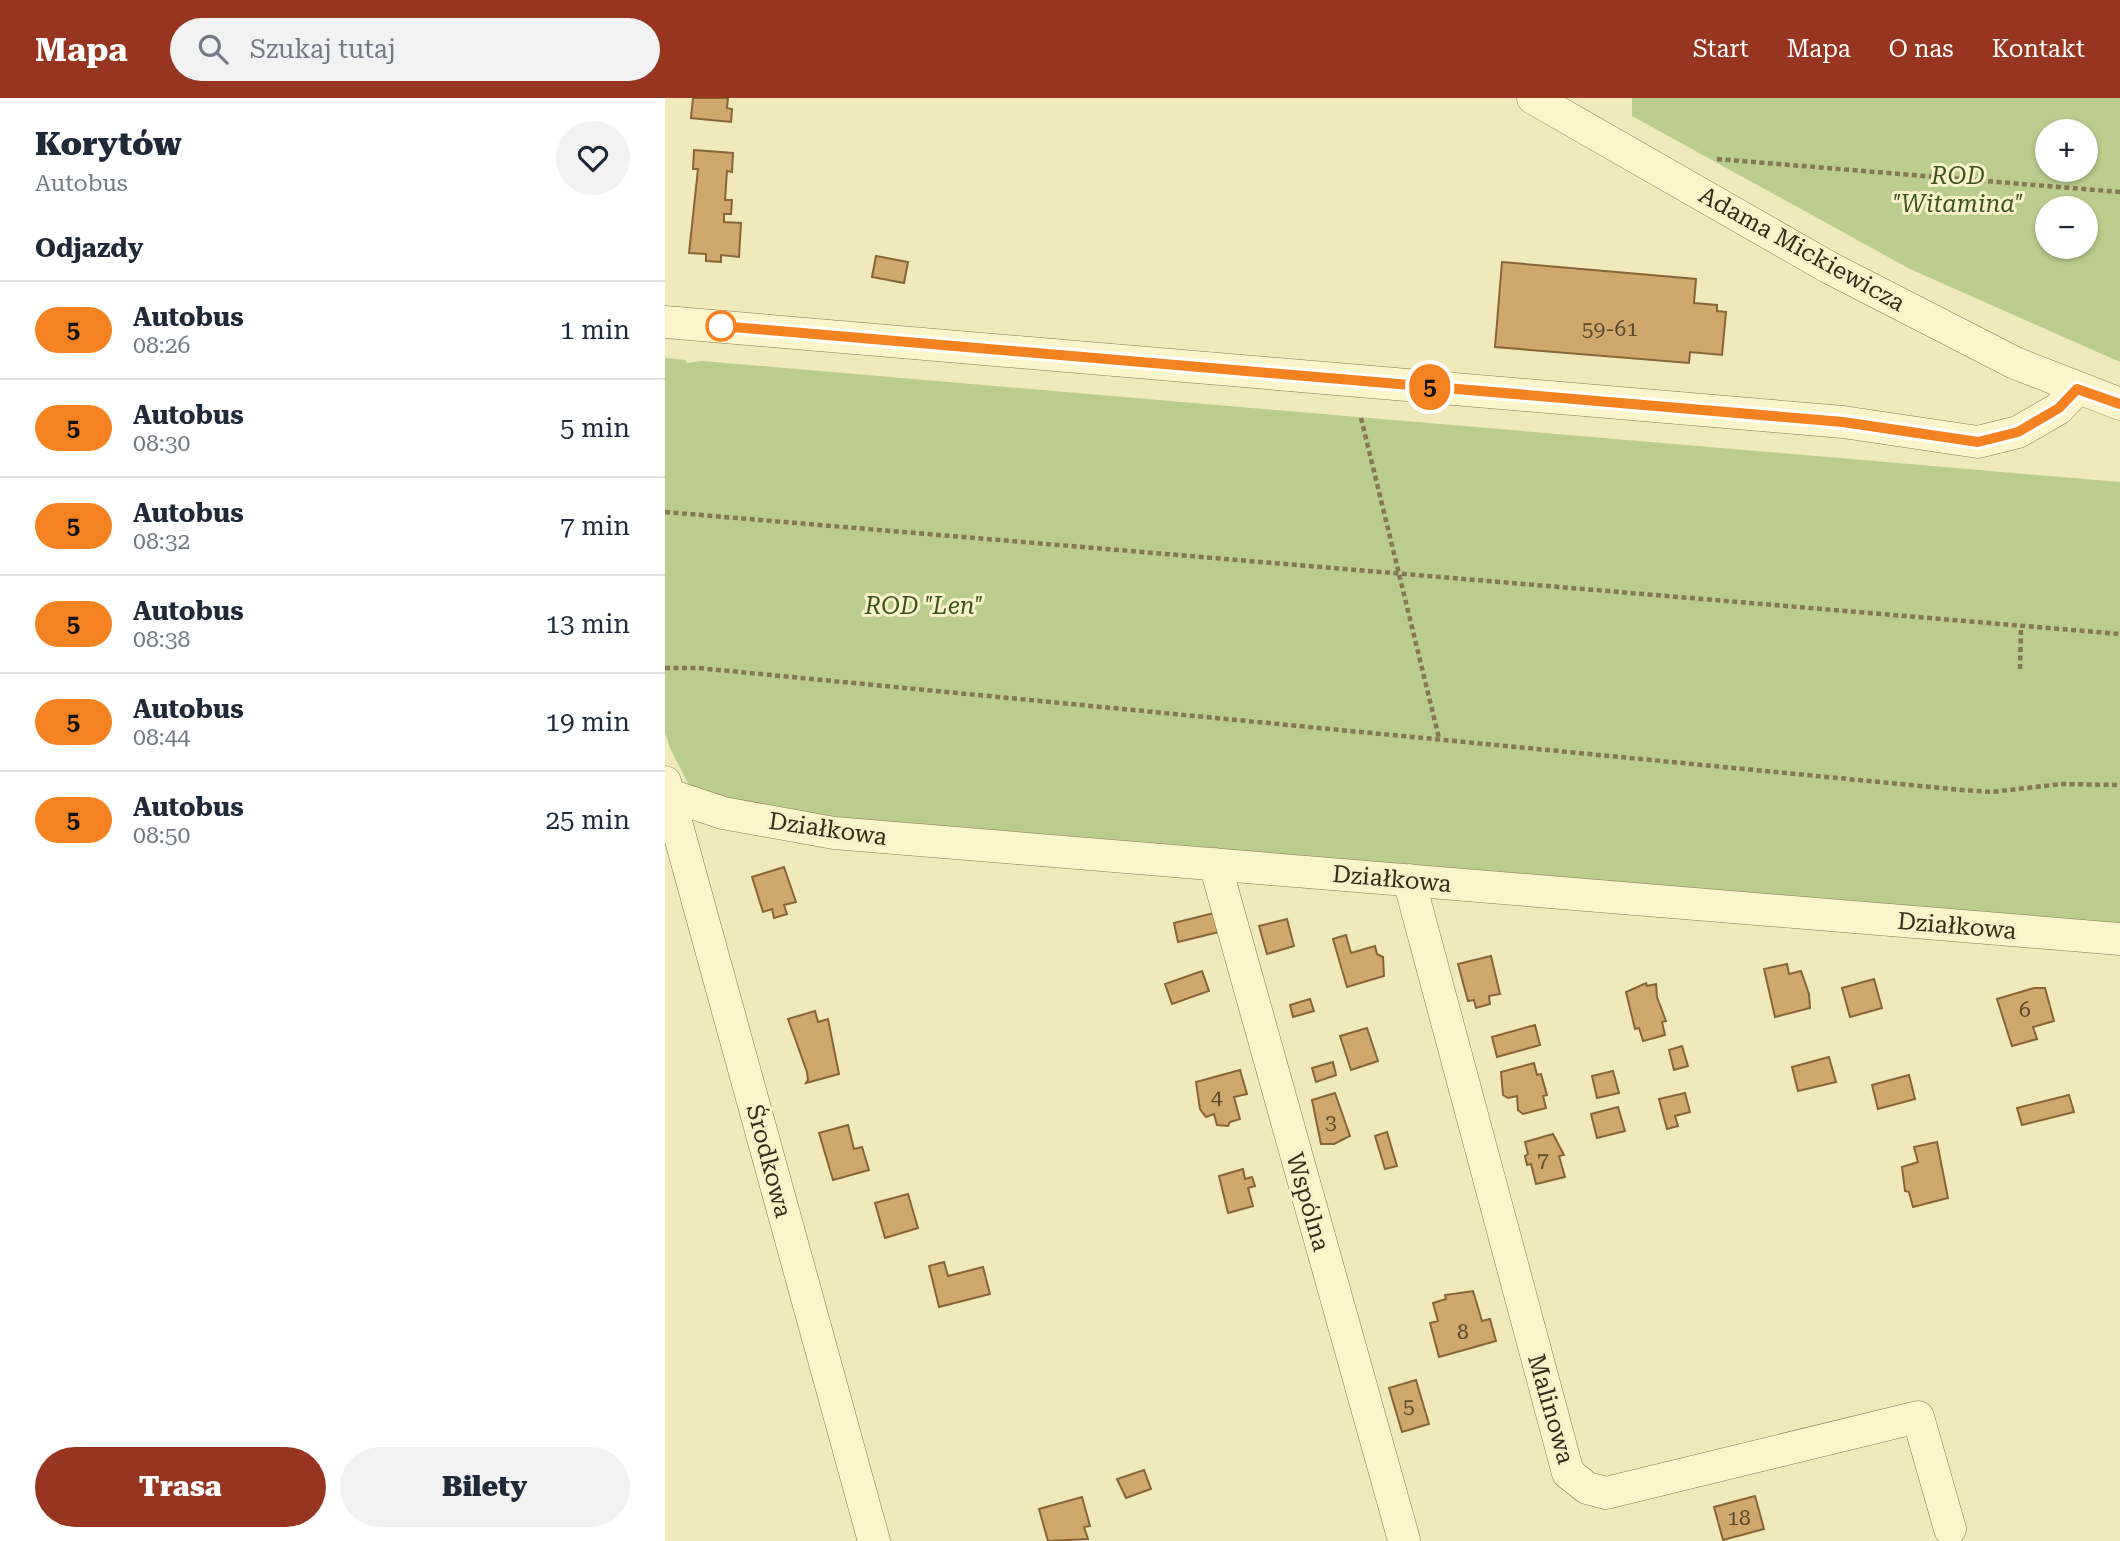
<!DOCTYPE html>
<html lang="pl">
<head>
<meta charset="utf-8">
<style>
  body { margin:0; font-family:"Roboto Serif",serif; background:#f2f2f3; color:#1f2937; height:100vh; display:flex; flex-direction:column; font-size:26px; white-space:nowrap }
  * { box-sizing:border-box; margin:0 }
  p { font-size:23px; color:#747a83 }
  .icon { flex:none; width:38px; height:38px; fill:none; stroke:currentColor; stroke-width:2; stroke-linecap:round; stroke-linejoin:round }
  .map { position:relative; flex:1; overflow:hidden }
  .details { display:flex; flex-direction:column; background:#fff; width:665px }
  .details>* { flex:none }
  .badge { padding:0 14px; border-radius:23px; font-size:24px; line-height:46px }
  .buttons { position:absolute; left:1370px; top:21px; display:grid; gap:14px }
  .buttons a { display:grid; place-items:center; width:63px; height:63px; border-radius:50%; background:#fff; box-shadow:0 2px 5px #0004; font-size:35px }
  .map>.badge { position:absolute; translate:-50% -50%; box-shadow:0 0 0 4px #fff }
  h2 { padding:0 35px; font-size:26px; line-height:63px }
  .round { display:grid; place-items:center; flex:none; width:74px; height:74px; border-radius:37px; background:#f2f2f3 }
  .headline { display:flex; align-items:center; justify-content:space-between; height:119px; padding:0 35px }
  h1 { font-size:33px; font-weight:800; line-height:52px }
  .action { display:flex; gap:14px; margin-top:auto; padding:14px 35px }
  .action a { flex:1; height:80px; border-radius:42px; background:#983520; color:#fff; font-size:28px; font-weight:800; line-height:80px; text-align:center }
  .action a+a { background:#f2f2f3; color:#1f2937 }
  ul { padding:0; list-style:none }
  li { display:flex; align-items:center; gap:21px; height:98px; padding:0 35px; border-top:2px solid #e0e1e3 }
  li div { flex:1 }
  li b { display:block; font-size:26px }
  li em { font-style:normal }
  li .badge { min-width:77px; font-weight:700; text-align:center }
  header { display:flex; align-items:center; gap:42px; box-sizing:border-box; height:98px; padding:0 35px; background:#983520; color:#fff }
  header strong { font-size:33px }
  nav { display:flex; gap:38px; margin-inline-start:auto; font-size:24px }
  .search { width:490px; height:63px; background:#f2f2f3; display:flex; align-items:center; gap:18px; box-sizing:border-box; padding:0 24px; border-radius:38px; color:#747a83; font-size:26px }
  main { display:flex; flex:1; min-height:0 }
  .map>svg:first-child { display:block }
</style>
</head>
<body>
<header>
<strong>Mapa</strong>
<div class="search"><svg class="icon" aria-label="search" viewBox="0 0 24 24"><circle cx="10" cy="10" r="6"/><path d="M15 15l6 6"/></svg>Szukaj tutaj</div>
<nav><a>Start</a><a>Mapa</a><a>O nas</a><a>Kontakt</a></nav>
</header>
<main>
<section class="details">
<div class="headline"><div><h1>Korytów</h1><p>Autobus</p></div><a class="round"><svg class="icon" aria-label="heart" viewBox="0 0 24 24"><path d="M12 20l-8-8c-3-5 5-10 8-4 3-6 11-1 8 4z"/></svg></a></div>
<h2>Odjazdy</h2>
<ul>
<li><span class="badge" style="background:#f58220;color:#111">5</span><div><b>Autobus</b><p>08:26</p></div><em>1 min</em></li>
<li><span class="badge" style="background:#f58220;color:#111">5</span><div><b>Autobus</b><p>08:30</p></div><em>5 min</em></li>
<li><span class="badge" style="background:#f58220;color:#111">5</span><div><b>Autobus</b><p>08:32</p></div><em>7 min</em></li>
<li><span class="badge" style="background:#f58220;color:#111">5</span><div><b>Autobus</b><p>08:38</p></div><em>13 min</em></li>
<li><span class="badge" style="background:#f58220;color:#111">5</span><div><b>Autobus</b><p>08:44</p></div><em>19 min</em></li>
<li><span class="badge" style="background:#f58220;color:#111">5</span><div><b>Autobus</b><p>08:50</p></div><em>25 min</em></li>
</ul>
<div class="action"><a>Trasa</a><a>Bilety</a></div>
</section>
<div class="map">
<svg width="1455" height="1443" viewBox="0 0 1455 1443">
  <rect width="100%" height="100%" fill="#f0e9b9"/>
  <path fill="#bacd8d" fill-rule="evenodd" d="M967,0H1455V264L1245,171L967,18ZM1382,33H1421V72H1382ZM1382,110H1421V149H1382Z
    M0,260L20,262L22,265L37,263L1455,384V830L138,723L25,689L5,650L0,634Z"/>
  <path fill="#d0a86d" stroke="#876538" stroke-width="2" d="M28,0H63L62,10L67,11L66,24L26,20Z
    M29,52L68,55L67,74L62,73L60,102H67L66,116H59V124L76,125L74,159L56,157V164L41,163V156L24,155L33,71H28Z
    M211,158L243,164L239,185L207,179Z
    M837,164L1031,181L1029,205L1052,207V213L1061,214L1057,257L1025,254L1024,265L830,249Z
    M119,769L131,804L119,807L122,816L109,820L107,811L98,814L87,779Z
    M549,815L554,834L513,844L509,825Z
    M622,821L629,848L602,856L594,828Z
    M681,837L686,855L710,848L712,856L718,859L719,878L682,889L668,841Z
    M826,858L835,896L824,898L825,906L811,910L809,902L803,903L793,866Z
    M1122,866L1124,876L1136,873L1144,896L1145,910L1110,919L1099,871Z
    M537,873L544,893L507,906L500,886Z
    M1209,881L1217,910L1185,919L1177,890Z
    M981,885L982,888L991,886L992,899L1001,923L997,924L1000,937L978,943L974,930L970,931L961,894Z
    M1369,890H1380L1389,923L1368,929L1372,941L1347,948L1332,901Z
    M645,901L649,913L628,919L625,907Z
    M150,913L153,924L163,921L174,976L141,985L143,982L142,974L123,921Z
    M870,927L875,947L832,959L827,939Z
    M702,930L713,963L686,972L675,938Z
    M1017,948L1023,968L1009,972L1004,952Z
    M1164,959L1171,984L1133,993L1127,969Z
    M668,964L671,977L651,984L647,970Z
    M869,965L872,977L876,976L882,997L878,998L881,1010L858,1016L853,1012L852,998L843,1000L838,997L836,974Z
    M575,972L582,996L569,999L575,1021L565,1024L563,1028L552,1027L549,1016L541,1019L535,1011L531,984Z
    M948,973L954,995L932,1000L927,978Z
    M1244,977L1250,1001L1213,1011L1207,987Z
    M670,995L685,1038L669,1046H656L647,1002Z
    M1020,995L1025,1014L1010,1018L1013,1028L1002,1031L994,1001Z
    M1404,997L1409,1014L1357,1027L1352,1010Z
    M953,1009L960,1033L932,1040L926,1016Z
    M183,1027L189,1051L197,1049L204,1072L168,1082L154,1035Z
    M722,1034L732,1068L720,1071L710,1038Z
    M888,1036L899,1057L894,1058L900,1079L871,1086L866,1066L862,1067L860,1058L863,1056L860,1044Z
    M1272,1044L1283,1100L1248,1109L1244,1094L1240,1093L1237,1069L1253,1064L1249,1049Z
    M578,1071L580,1081L587,1079L590,1088L583,1090L588,1108L563,1115L554,1078Z
    M243,1096L253,1130L220,1140L210,1105Z
    M279,1164L283,1178L318,1169L325,1196L274,1209L264,1168Z
    M808,1193L817,1223L825,1221L831,1243L774,1259L765,1225L773,1223L768,1205L781,1201L780,1197Z
    M751,1282L764,1326L737,1334L724,1290Z
    M479,1372L486,1391L461,1400L452,1381Z
    M1090,1398L1099,1431L1058,1442L1049,1409Z
    M417,1399L425,1428L419,1429L423,1441L383,1443L374,1411Z"/>
  <g fill="none" stroke-linecap="round" stroke-linejoin="round">
    <defs>
      <path id="minor" d="M868,0L1163,169L1350,265L1455,306
        M0,224L1178,324L1313,344L1353,334L1393,311L1412,291
        M0,684L209,1443
        M4,697L58,715L169,735L1455,841
        M550,766L739,1442
        M744,782L903,1375L922,1390L941,1395L1253,1319L1285,1431"/>
    </defs>
    <use href="#minor" stroke="#877853" stroke-width="33"/>
    <path stroke="#877853" stroke-width="4.5" stroke-dasharray="5 3.5" stroke-linecap="butt" d="M1052,61L1455,94
      M696,320L774,640
      M0,414L1455,536
      M0,570H33L1297,692L1327,694L1396,686L1455,687
      M1355,571L1356,530"/>
    <use href="#minor" stroke="#fbf5cc" stroke-width="32"/>
  </g>
  <g fill="none" stroke-linecap="round" stroke-linejoin="round">
    <defs>
      <path id="line" d="M56,228L1178,324L1313,344L1353,334L1394,310L1412,291L1455,306"/>
    </defs>
    <use href="#line" stroke="#fff" stroke-width="16"/>
    <use href="#line" stroke="#f58220" stroke-width="10"/>
  </g>
  <circle fill="#fff" stroke="#f58220" stroke-width="3.5" cx="56" cy="228" r="14"/>
  <g text-anchor="middle" stroke-width="6" stroke-linejoin="round" paint-order="stroke">
    <g font-size="21" fill="#5b4a2e">
      <text x="945" y="238">59-61</text>
      <text x="1360" y="919">6</text>
      <text x="552" y="1007">4</text>
      <text x="666" y="1031">3</text>
      <text x="878" y="1069">7</text>
      <text x="798" y="1241">8</text>
      <text x="744" y="1315">5</text>
      <text x="1074" y="1427">18</text>
    </g>
    <g font-size="24" font-style="italic" fill="#3c521f" stroke="#f7f2c9">
      <text x="1293" y="86">ROD<tspan x="1293" dy="28">"Witamina"</tspan></text>
      <text x="259" y="516">ROD "Len"</text>
    </g>
    <g font-size="24" fill="#342b19" stroke="#f7f2c9">
      <text transform="translate(1137 151) rotate(29)" y="8">Adama Mickiewicza</text>
      <text transform="translate(163 731) rotate(8)" y="8">Działkowa</text>
      <text transform="translate(727 781) rotate(5)" y="8">Działkowa</text>
      <text transform="translate(1292 828) rotate(5)" y="8">Działkowa</text>
      <text transform="translate(104 1063) rotate(75)" y="8">Środkowa</text>
      <text transform="translate(643 1104) rotate(74)" y="8">Wspólna</text>
      <text transform="translate(886 1311) rotate(74)" y="8">Malinowa</text>
    </g>
  </g>
</svg>
<div class="buttons">
<a>+</a>
<a>−</a>
</div>
<b class="badge" style="left:765px;top:289px;background:#f58220;color:#111">5</b>
</div>
</main>
</body>
</html>
